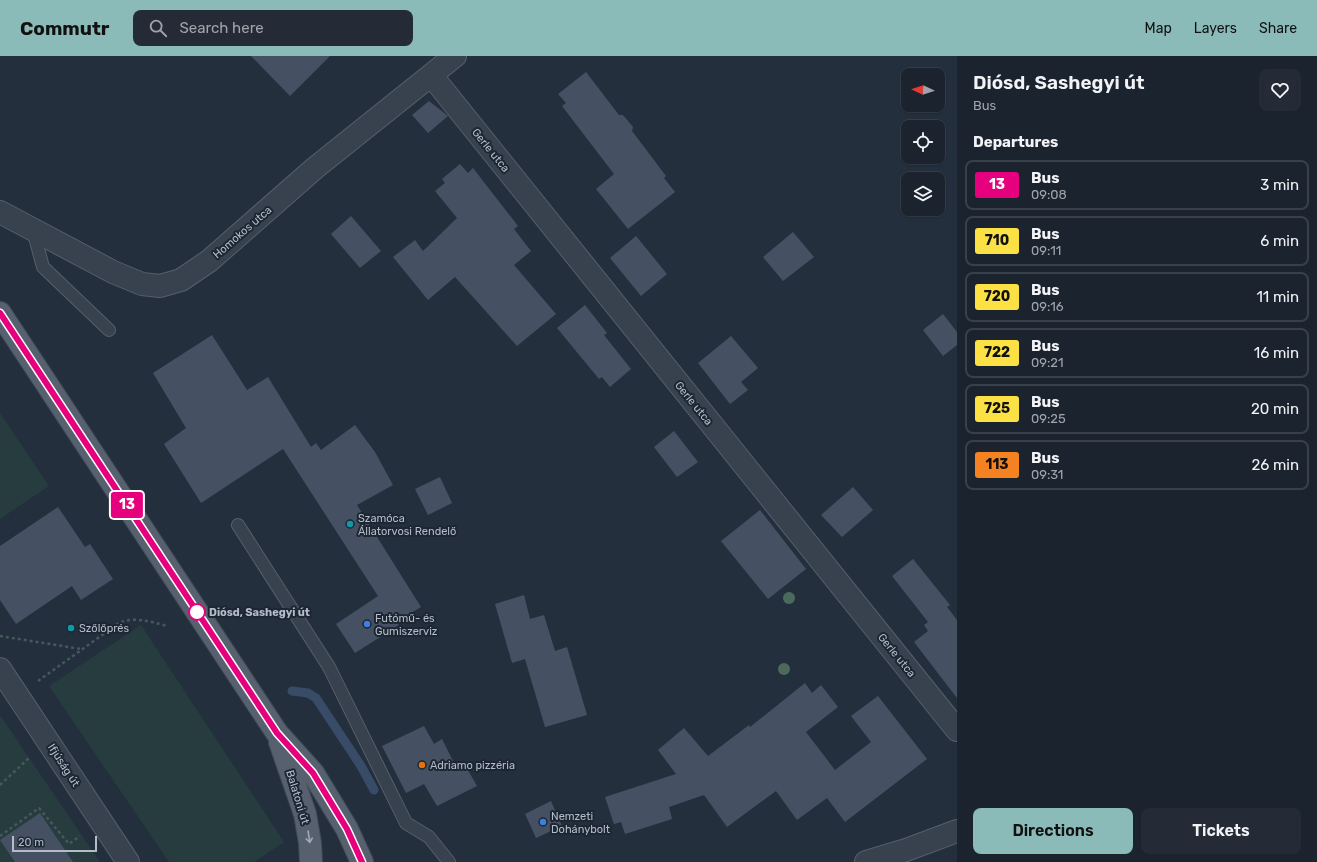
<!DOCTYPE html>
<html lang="en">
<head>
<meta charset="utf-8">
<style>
  body { margin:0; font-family:Rubik,sans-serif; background:#242b36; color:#f1f3f6; height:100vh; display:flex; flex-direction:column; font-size:15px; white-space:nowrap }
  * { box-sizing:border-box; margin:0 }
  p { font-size:13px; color:#a0a4aa }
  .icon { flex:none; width:22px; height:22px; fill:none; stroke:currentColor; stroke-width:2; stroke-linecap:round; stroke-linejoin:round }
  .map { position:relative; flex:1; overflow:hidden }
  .details { display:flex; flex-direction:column; background:#1b232e; width:360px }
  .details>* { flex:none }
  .badge { padding:0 8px; border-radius:3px; font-size:14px; line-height:26px }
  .needle { width:26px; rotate:274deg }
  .fabs { position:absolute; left:901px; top:12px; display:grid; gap:8px }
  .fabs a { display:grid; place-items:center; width:44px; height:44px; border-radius:8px; background:#1b232e; box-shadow:0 1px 3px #0004,0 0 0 1px #39404a; font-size:20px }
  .scale { position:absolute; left:12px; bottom:10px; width:85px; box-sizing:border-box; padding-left:4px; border:2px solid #b4bcc9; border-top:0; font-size:11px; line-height:14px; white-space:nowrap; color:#b4bcc9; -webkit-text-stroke:3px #1d2633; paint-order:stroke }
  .map>.badge { position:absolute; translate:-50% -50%; box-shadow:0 0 0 2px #fff }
  h2 { padding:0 16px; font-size:15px; line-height:36px }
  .round { display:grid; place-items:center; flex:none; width:42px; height:42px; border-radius:8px; background:#242b36 }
  .overview { display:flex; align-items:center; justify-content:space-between; height:68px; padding:0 16px }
  h1 { font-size:19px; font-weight:600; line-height:30px }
  .primary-button { display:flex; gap:8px; margin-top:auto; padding:8px 16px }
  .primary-button a { flex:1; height:46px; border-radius:8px; background:#8bbbb9; color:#111; font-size:16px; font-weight:600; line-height:46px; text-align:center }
  .primary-button a+a { background:#242b36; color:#f1f3f6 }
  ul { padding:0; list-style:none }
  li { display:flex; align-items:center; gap:12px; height:50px; margin:0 8px 6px; padding:0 8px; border:2px solid #39404a; border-radius:8px }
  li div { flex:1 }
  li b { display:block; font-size:15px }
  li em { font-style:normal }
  li .badge { min-width:44px; font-weight:700; text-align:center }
  header { display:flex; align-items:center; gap:24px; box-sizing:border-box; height:56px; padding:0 20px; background:#8bbbb9; color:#111 }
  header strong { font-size:19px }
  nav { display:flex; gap:22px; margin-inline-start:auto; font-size:14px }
  .search { width:280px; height:36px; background:#242b36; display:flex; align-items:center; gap:10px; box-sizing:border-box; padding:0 14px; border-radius:8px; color:#a0a4aa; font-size:15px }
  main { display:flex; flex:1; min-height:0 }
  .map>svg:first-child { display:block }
</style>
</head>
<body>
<header>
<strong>Commutr</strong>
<div class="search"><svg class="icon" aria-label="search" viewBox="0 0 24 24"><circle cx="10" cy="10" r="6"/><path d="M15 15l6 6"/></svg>Search here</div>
<nav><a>Map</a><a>Layers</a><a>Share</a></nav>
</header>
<main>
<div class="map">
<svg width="957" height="806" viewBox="0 0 957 806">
  <rect width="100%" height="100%" fill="#242f3e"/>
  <path fill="#263c3f" d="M0,357L49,430L0,463Z
    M141,569L284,786L254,806H169L49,630Z
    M0,659L100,806H0Z"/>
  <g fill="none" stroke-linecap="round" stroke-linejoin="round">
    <path stroke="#394c67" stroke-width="9" d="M292,635L308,637L316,642L361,710L374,734"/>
  </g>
  <path fill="#455162" d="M251,0H330L290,40Z
    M586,16L619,59H623L633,71L632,75L666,120L664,122L675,136L628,173L596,133L614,118L562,50L566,47L558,38Z
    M429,45L448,60L428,77L412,59Z
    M460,108L468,117L473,112L518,170L514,173L531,195L514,209L556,258L517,290L455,221L428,244L393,201L415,184L423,195L457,162L435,135L445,127L442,123Z
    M351,160L381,195L360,212L331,178Z
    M793,176L814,201L783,225L763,201Z
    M636,180L667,218L641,240L610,202Z
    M585,249L607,277L604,279L631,313L610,331L602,321L599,323L557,272Z
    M943,258L957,276V289L943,300L923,274Z
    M212,279L247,334L268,321L311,391L316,387L321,394L355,369L375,396L393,429L357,449L421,551L396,566L399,569L355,597L336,568L378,540L283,393L201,447L164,388L186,372L153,317Z
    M731,280L758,312L741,326L748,334L730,348L698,307Z
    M674,375L698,406L677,421L654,391Z
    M440,421L452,447L428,459L415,433Z
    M853,431L873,454L842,481L821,459Z
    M58,451L85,491L90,488L113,523L81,544L72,530L16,568L0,544V490Z
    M760,454L806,513L768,543L721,485Z
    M913,503L950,549L947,551L957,564V642L914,586L928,575L924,569L928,566L892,520Z
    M524,539L530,563L544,559L555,595L567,591L587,659L545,671L525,603L512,607L495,548Z
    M805,627L812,637L821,629L838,651L806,676L835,714L871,686L851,660L878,640L927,703L845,766L827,742L797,764L776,735L727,771L704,739L669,751L672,763L625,778L621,766L614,768L605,741L676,718L658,694L684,672L708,700L749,669L750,671Z
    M424,670L434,688L442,683L457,713L465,709L477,730L437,750L424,728L406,737L382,690Z
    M551,745L562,770L536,782L525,758Z
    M40,757L73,806H15L0,784Z"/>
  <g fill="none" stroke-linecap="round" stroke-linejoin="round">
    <defs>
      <path id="lane" d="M33,174L43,211L109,274
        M238,469L329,611L406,767L429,781L449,806"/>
      <path id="street" d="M431,19L957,674
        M0,156L113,216L142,228L160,230L181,224L209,205L315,112L455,0
        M0,613L128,806
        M866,806L906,794L957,775"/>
      <path id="primary" d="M0,257L277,677L313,717L347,773L362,806
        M280,686L305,758L310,787L311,806"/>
    </defs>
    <use href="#lane" stroke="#565f6c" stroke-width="14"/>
    <use href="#street" stroke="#565f6c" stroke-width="24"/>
    <use href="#primary" stroke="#414a57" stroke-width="24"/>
    <path stroke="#44595c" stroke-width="2.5" stroke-dasharray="3 3" stroke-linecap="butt" d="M0,580L81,593
      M38,625L119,567C135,560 151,566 167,570
      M0,729L29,702
      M0,780L39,752L69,788L80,780"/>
    <use href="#lane" stroke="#38414e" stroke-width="12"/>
    <use href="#street" stroke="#38414e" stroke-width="22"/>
    <use href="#primary" stroke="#56606e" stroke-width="22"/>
  </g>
  <g fill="#4b6a5d">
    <circle cx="789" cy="542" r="6"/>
    <circle cx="784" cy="613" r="6"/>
  </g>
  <defs><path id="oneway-shaft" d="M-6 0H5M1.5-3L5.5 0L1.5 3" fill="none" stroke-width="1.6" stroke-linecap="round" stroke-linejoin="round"/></defs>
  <use stroke="#a1aab7" href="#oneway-shaft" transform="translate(309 781) rotate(81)"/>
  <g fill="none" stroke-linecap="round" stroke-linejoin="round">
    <defs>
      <path id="line" d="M0,257L277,677L313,717L347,773L362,806"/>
    </defs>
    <use href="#line" stroke="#fff" stroke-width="9"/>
    <use href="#line" stroke="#e6007e" stroke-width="6"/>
  </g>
  <g fill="#0f9aa8" stroke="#1d2633" stroke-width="1.5">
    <circle cx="350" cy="468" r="4"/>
    <circle cx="71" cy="572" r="4"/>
  </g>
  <circle fill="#fff" stroke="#e6007e" stroke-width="2" cx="197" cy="556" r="8"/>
  <g fill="#3f7fe0" stroke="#1d2633" stroke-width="1.5">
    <circle cx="367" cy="568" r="4"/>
    <circle cx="543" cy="766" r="4"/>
  </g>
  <circle fill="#e8710a" stroke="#1d2633" stroke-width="1.5" cx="422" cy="709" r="4"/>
  <g text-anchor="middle" stroke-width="4" stroke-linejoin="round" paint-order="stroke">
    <g font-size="11" fill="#b4bcc9" stroke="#1d2633">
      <text transform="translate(491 94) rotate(51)" y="4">Gerle utca</text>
      <text transform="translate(242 176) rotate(-41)" y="4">Homokos utca</text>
      <text transform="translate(694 347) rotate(51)" y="4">Gerle utca</text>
      <text transform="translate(897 599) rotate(51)" y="4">Gerle utca</text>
      <text transform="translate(64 709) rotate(57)" y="4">Ifjúság út</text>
      <text transform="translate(298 741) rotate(73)" y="4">Balatoni út</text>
    </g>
    <g font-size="11" fill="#b4bcc9" stroke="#1d2633" text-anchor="start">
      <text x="358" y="466">Szamóca<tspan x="358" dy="13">Állatorvosi Rendelő</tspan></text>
      <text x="375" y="566">Futómű- és<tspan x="375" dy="13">Gumiszerviz</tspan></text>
      <text x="79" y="576">Szőlőprés</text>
      <text x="430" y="713">Adriamo pizzéria</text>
      <text x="551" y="764">Nemzeti<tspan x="551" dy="13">Dohánybolt</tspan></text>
    </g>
    <g font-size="11" font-weight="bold" fill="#b4bcc9" stroke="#1d2633" text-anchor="start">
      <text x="209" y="560">Diósd, Sashegyi út</text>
    </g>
  </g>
</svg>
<div class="fabs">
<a><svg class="needle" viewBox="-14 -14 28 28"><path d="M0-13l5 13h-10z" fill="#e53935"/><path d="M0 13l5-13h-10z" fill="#a0a4aa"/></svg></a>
<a><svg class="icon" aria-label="locate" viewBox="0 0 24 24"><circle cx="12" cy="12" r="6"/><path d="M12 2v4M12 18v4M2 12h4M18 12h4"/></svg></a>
<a><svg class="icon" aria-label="layers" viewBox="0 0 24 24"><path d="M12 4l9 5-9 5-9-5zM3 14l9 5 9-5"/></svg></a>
</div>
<div class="scale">20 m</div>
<b class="badge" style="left:127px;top:449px;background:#e6007e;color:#fff">13</b>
</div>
<section class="details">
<div class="overview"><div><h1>Diósd, Sashegyi út</h1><p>Bus</p></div><a class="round"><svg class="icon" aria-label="heart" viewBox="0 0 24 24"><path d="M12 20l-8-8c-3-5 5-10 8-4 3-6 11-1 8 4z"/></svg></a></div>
<h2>Departures</h2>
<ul>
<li><span class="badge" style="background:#e6007e;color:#fff">13</span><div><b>Bus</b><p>09:08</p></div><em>3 min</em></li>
<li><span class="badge" style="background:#fbe143;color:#111">710</span><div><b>Bus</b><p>09:11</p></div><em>6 min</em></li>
<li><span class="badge" style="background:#fbe143;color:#111">720</span><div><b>Bus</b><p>09:16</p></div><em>11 min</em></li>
<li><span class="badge" style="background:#fbe143;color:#111">722</span><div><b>Bus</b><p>09:21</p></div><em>16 min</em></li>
<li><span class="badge" style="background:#fbe143;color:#111">725</span><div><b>Bus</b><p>09:25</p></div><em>20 min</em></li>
<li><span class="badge" style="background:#f58220;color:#111">113</span><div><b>Bus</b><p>09:31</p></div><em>26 min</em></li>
</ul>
<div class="primary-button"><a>Directions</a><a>Tickets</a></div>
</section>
</main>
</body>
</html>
